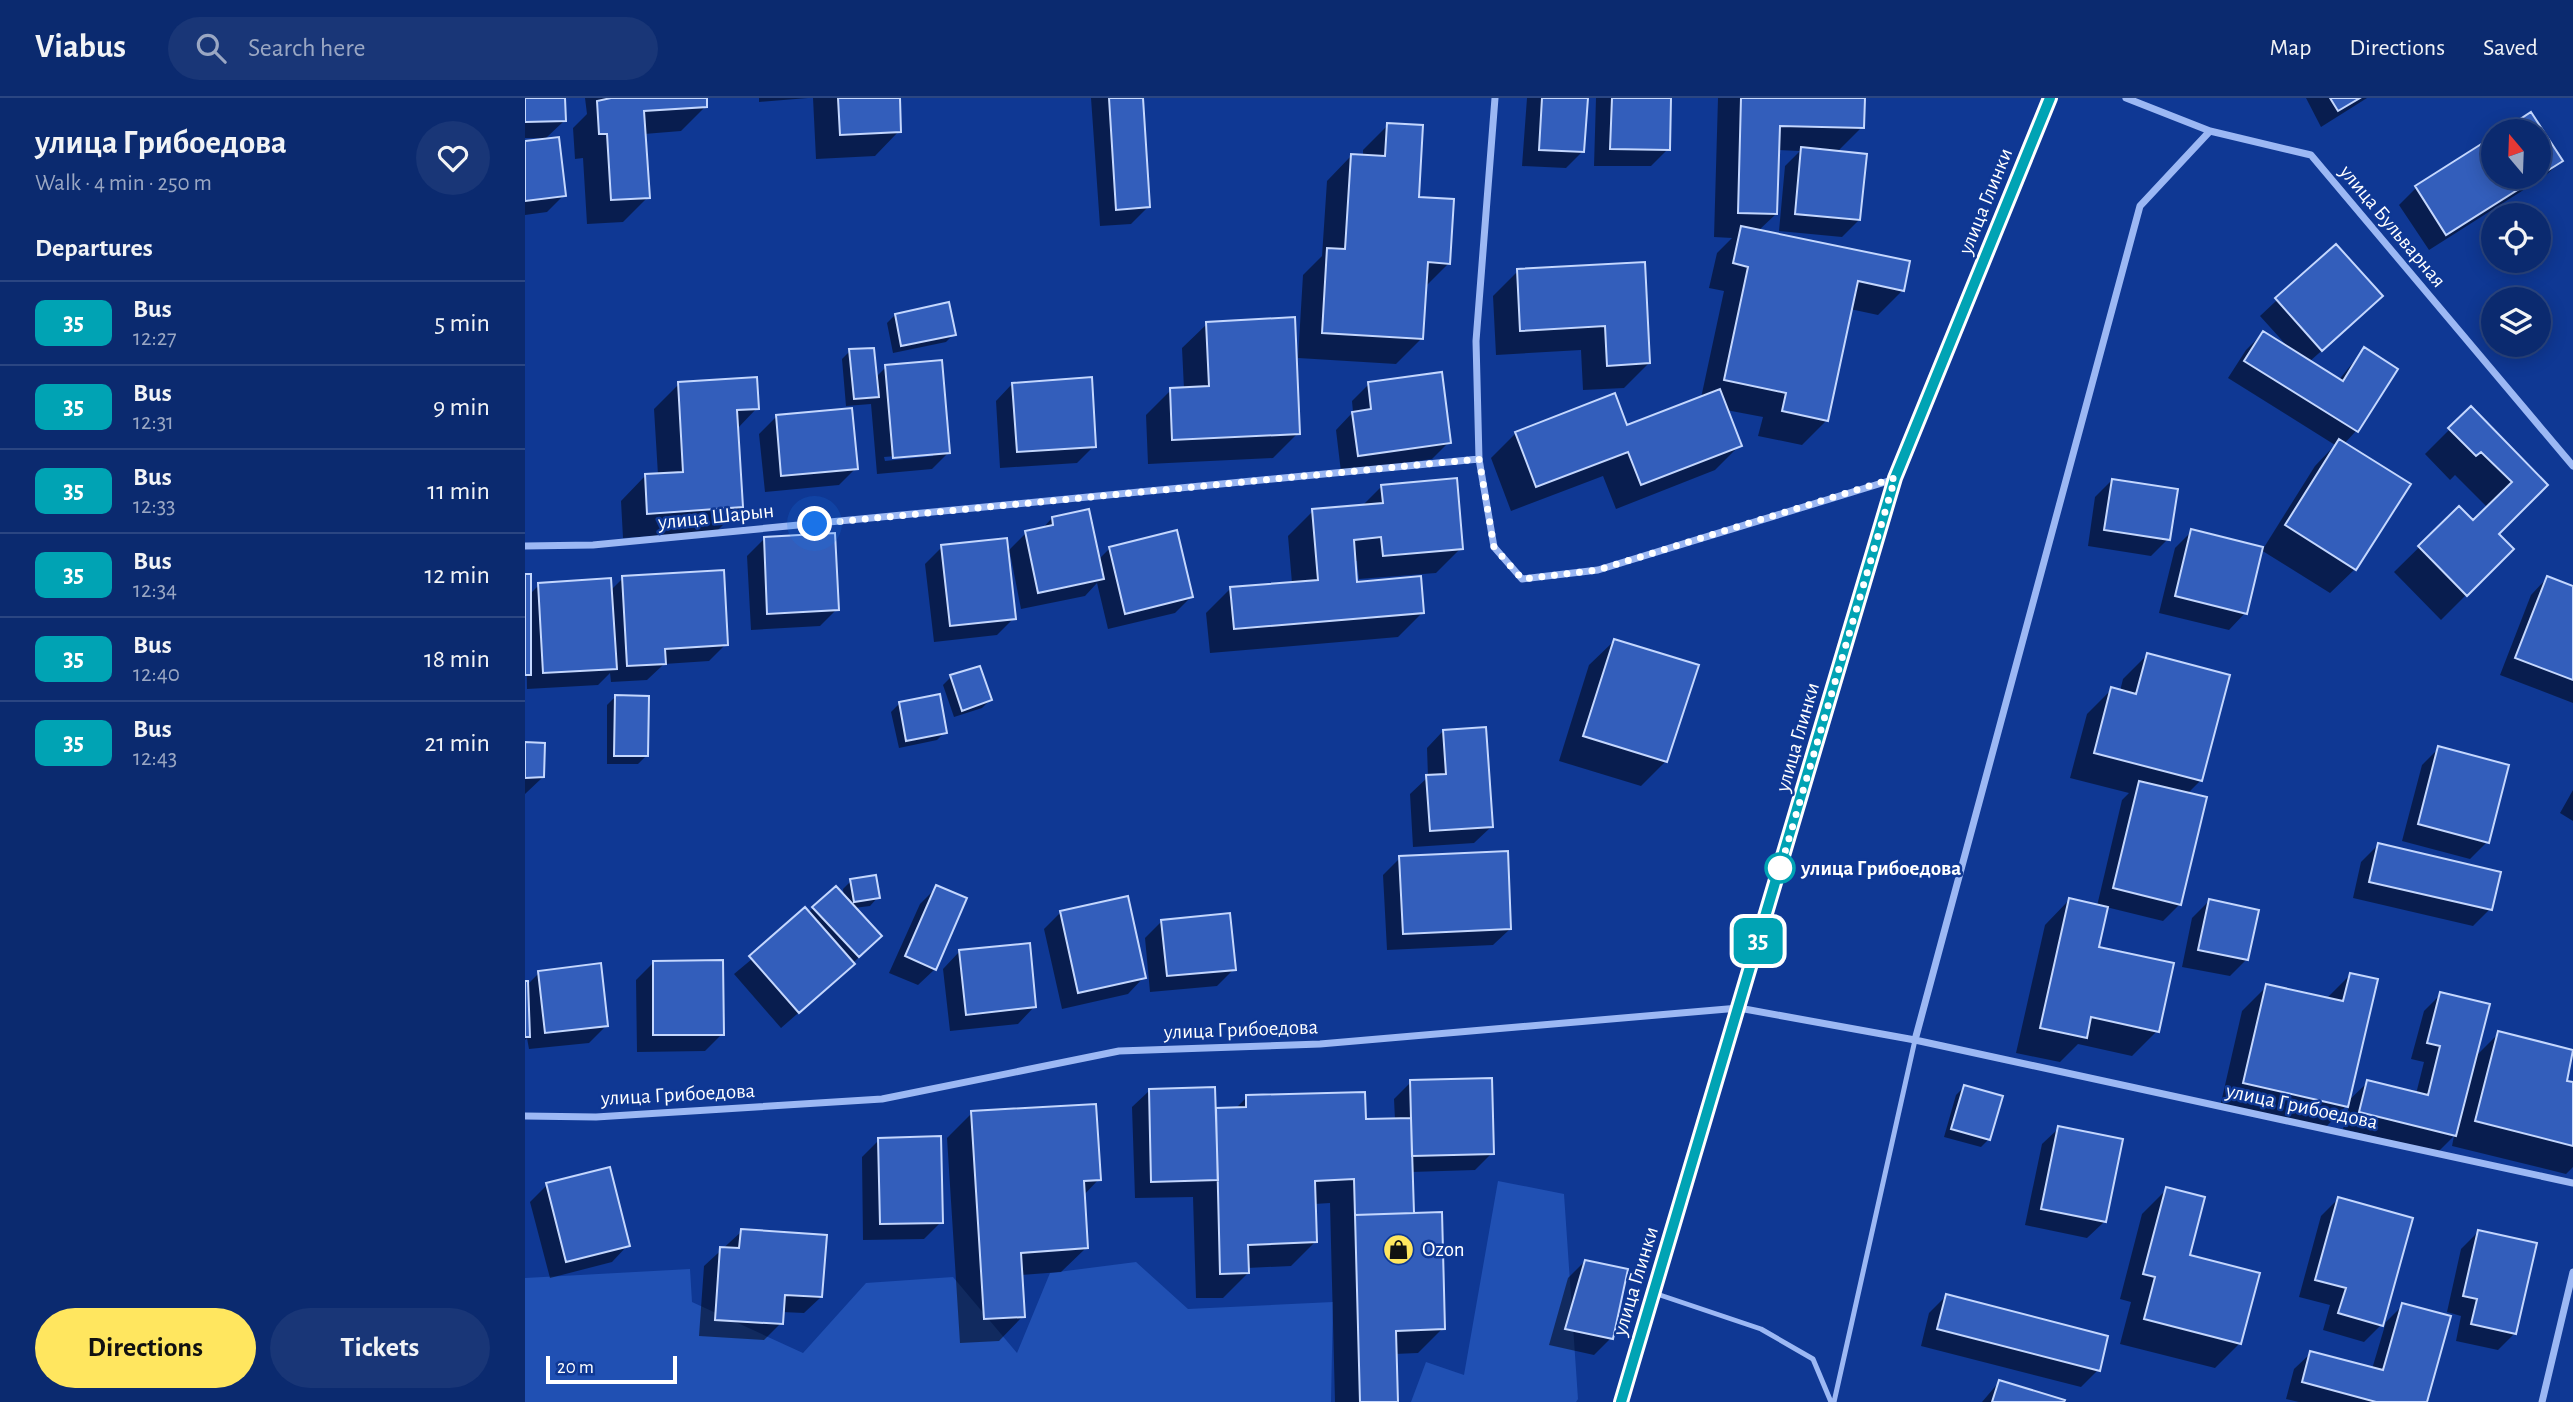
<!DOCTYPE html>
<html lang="en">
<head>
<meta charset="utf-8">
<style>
  body { margin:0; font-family:"Alegreya Sans",sans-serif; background:#193677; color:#f1f3f6; height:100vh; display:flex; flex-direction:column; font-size:26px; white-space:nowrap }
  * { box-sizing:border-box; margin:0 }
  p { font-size:23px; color:#9aa7c3 }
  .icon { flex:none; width:38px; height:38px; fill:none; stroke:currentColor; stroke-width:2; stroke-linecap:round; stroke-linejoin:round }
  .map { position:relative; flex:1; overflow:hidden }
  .panel { display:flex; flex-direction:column; background:#0b2a6f; width:525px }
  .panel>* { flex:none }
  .badge { padding:0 14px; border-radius:10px; font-size:24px; line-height:46px }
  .needle { width:46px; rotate:341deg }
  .controls { position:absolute; left:1956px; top:21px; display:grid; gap:14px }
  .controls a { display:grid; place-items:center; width:70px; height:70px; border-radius:50%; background:#0b2a6f; box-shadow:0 4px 18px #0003,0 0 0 2px #2b4682; font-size:35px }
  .scale { position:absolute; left:21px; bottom:18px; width:131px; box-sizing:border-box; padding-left:7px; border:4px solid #fff; border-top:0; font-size:19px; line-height:24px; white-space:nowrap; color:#fff; -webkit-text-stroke:5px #0f3894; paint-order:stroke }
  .you { position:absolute; width:35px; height:35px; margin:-18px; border:5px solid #fff; border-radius:50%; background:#1a73e8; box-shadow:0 0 0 10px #1a73e833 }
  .map>.badge { position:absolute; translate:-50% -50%; box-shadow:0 0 0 4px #fff }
  h2 { padding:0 35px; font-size:26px; line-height:63px }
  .round { display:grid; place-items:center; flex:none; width:74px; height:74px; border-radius:37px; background:#193677 }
  .head { display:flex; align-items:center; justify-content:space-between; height:119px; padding:0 35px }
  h1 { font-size:33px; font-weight:600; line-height:52px }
  .cta { display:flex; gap:14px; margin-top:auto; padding:14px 35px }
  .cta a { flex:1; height:80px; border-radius:42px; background:#ffe65f; color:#111; font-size:28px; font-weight:600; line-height:80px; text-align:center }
  .cta a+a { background:#193677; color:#f1f3f6 }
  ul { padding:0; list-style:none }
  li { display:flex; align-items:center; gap:21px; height:84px; padding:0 35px; border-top:2px solid #2b4682 }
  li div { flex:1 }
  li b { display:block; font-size:26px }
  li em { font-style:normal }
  li .badge { min-width:77px; font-weight:700; text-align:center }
  header { display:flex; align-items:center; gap:42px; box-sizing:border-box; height:98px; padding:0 35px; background:#0b2a6f; border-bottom:2px solid #2b4682 }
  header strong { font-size:33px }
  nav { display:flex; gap:38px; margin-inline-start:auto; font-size:24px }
  .search { width:490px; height:63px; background:#193677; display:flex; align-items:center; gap:18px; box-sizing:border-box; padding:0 24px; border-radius:38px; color:#9aa7c3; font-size:26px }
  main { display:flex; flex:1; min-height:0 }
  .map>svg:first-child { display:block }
</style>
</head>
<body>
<header>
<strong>Viabus</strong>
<div class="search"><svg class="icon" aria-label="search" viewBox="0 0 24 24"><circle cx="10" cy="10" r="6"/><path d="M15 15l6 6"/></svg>Search here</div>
<nav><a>Map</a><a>Directions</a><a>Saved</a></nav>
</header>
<main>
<section class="panel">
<div class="head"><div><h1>улица Грибоедова</h1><p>Walk · 4 min · 250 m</p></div><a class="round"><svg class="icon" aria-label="heart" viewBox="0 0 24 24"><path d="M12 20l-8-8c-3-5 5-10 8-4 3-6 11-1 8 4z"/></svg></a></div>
<h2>Departures</h2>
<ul>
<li><span class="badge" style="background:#00a3b4;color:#fff">35</span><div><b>Bus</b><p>12:27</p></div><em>5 min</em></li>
<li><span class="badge" style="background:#00a3b4;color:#fff">35</span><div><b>Bus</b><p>12:31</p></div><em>9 min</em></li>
<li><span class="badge" style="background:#00a3b4;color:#fff">35</span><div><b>Bus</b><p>12:33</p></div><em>11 min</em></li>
<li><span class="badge" style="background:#00a3b4;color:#fff">35</span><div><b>Bus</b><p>12:34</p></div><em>12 min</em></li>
<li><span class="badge" style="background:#00a3b4;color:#fff">35</span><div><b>Bus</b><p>12:40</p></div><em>18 min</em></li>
<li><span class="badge" style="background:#00a3b4;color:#fff">35</span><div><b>Bus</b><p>12:43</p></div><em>21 min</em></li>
</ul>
<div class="cta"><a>Directions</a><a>Tickets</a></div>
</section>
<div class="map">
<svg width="2048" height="1304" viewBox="0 0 2048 1304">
  <rect width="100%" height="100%" fill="#0f3894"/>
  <path fill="#2050b3" d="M973,1083L1039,1096L1053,1301L1051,1304H886L901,1264L939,1277Z
    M611,1164L663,1211L808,1204L806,1304H0V1180L165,1171L167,1204L278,1255L341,1185L428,1179L492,1255L525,1175Z"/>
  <path fill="#0007" fill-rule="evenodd" d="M0,0H39V23L21,40H0Z
    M60,0H180V9L156,33L119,36L123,99L98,124L62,126L58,60L50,61L48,30L62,16Z
    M234,0H283L234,4Z
    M288,0H373L374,33L350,58L291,61Z
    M566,0H616L623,109L606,126L575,128Z
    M1002,0H1061L1058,53L1041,70L997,68Z
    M1071,0H1144L1143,51L1126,68H1069Z
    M1193,0H1338L1337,29L1312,54L1334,122L1317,139L1254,133L1260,68L1275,53L1252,52L1251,116L1233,133L1378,192L1353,217L1325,211L1302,322L1277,347L1233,338L1238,319L1201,312L1215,347L1190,372L1091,411L1078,378L986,413L966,360L991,335L1101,329L1176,300L1199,193L1184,190L1192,155L1207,140L1189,139Z
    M1781,0H1842L1796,29Z
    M2006,17L2036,63L2019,79L1904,152L1874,107L1891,90L1969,40V79H2014V33H1980Z
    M863,27L892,100L924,165L900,189L896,241L871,266L773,260L778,177L797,158L802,83L826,58L838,59V52Z
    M0,45L39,97L22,114L0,117Z
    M1810,148L1839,215L1784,264L1813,283L1839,251L1870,271L1831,333L1819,346L1830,471L1805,495L1736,452L1720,515L1704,532L1634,515L1650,450L1667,433L1738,451L1790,368L1810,347L1703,280L1721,252L1738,235L1763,249L1735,218Z
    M1118,165L1124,265L1099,290L1058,292L1056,252L971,257L968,198L993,173Z
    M370,217L429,236L421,244L368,255L362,225Z
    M682,226L773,335L748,360L623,366L621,317L646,292L659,291L657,250Z
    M325,253L350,280L361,269L424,354L407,371L352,376L346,306L321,308L317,261ZM408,355V358L360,363L359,359Z
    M154,286L232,310L212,331L216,409L191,434L98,440L96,403L120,378L133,377L129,311Z
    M487,286L569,348L552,365L475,370L471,303Z
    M844,286L924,344L907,361L816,374L811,332L828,314L827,303Z
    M1946,310L2021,387L1972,436L1987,451L1916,522L1869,474L1934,410L1948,425L1963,410L1930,377L1925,382L1900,356Z
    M251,319L331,370L314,387L240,394L234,336Z
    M1587,382L1643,441L1626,458L1563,448L1570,399Z
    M857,388L936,450L911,475L834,481L832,463H828L830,485L898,514L873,539L685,555L681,515L706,490L767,485L763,438L788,413L836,409Z
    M527,420L573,462L585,450L667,498L650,515L583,531L572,485L560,498L496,511L485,455H482L489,520L472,537L409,544L400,466L417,449L482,454L501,435L516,432Z
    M239,441L312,511L295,528L226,532L222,458Z
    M0,478L4,497L14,487L85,493L98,480L201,546L184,563L139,566L122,582L86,584L85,575L73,587L2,591Z
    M2022,480L2048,489V605L1975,577L2006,497Z
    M1089,543L1141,663L1116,688L1034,663L1064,567Z
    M1622,557L1675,683L1662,696L1655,806L1638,823L1581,809L1572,850L1632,933L1607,958L1553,946L1535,964L1491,955L1520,827L1544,802L1572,808L1597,702L1604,695L1545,680L1562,616L1587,591L1595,593L1598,581Z
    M426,579L465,602L457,610L429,619L418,587Z
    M90,599L122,657L113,666H82V607Z
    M374,606L420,634L412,642L374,650L366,614Z
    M918,633L966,729L949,745L888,749L885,696L903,679L902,650Z
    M0,646L18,679L0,696Z
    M1914,650L1962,744L1945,761L1877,743L1897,667Z
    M2048,692V723L2035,715Z
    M1853,747L1965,811L1948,828L1828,800L1836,764Z
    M875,760L985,831L968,847L862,852L858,777Z
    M326,783L353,799L345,808L329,810L355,838L311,882L256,930L209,876L311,791L319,799L318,791Z
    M412,789L410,871L393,887L364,875L395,806Z
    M1684,803L1722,861L1705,878L1657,869L1667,820Z
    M536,814L619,879L603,896L537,911L519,831Z
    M637,823L709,871L692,888L625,894L620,840Z
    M434,854L509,909L493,926L425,933L418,871Z
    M128,865L197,936L180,953L112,954L111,882Z
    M14,875L81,928L64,945L4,951L2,940L0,942V885L2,887Z
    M1825,877L1822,1004L1843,984L1891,996L1899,964L1886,961L1899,913L1916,896L1950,959L1974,935L2048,953L2040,984L2048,986V1069L2041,1076L1927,1048L1929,1038L1913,1054L1818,1031L1825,1004L1797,1033L1695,1009L1717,913L1742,888L1801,901Z
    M886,984L967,1055L950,1072L886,1074L887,1117L918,1230L893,1255L869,1256L871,1304H810L805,1105L789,1106L790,1144L766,1168L722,1170L723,1175L698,1200H671L668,1099L610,1100L607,1009L624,993L689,1014L710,1011L722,999L839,1022H870L869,1001Z
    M1439,989L1464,1041L1456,1049L1419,1039L1431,997Z
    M447,1015L574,1081L558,1098L561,1150L536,1174L496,1177L498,1218L474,1243L435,1245L422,1040Z
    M1534,1030L1579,1124L1562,1140L1500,1127L1517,1046Z
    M354,1042L416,1124L399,1141L338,1142L337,1059Z
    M22,1087L103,1147L87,1164L25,1180L5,1104Z
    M1642,1091L1663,1158L1715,1245L1690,1270L1595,1246L1606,1204L1595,1201L1617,1116Z
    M1813,1101L1856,1227L1839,1244L1798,1232L1805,1207L1774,1199L1796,1118Z
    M217,1133L296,1199L279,1215L257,1214L256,1225L239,1242L174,1238L179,1168Z
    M1953,1134L1990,1235L1973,1252L1931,1243L1936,1218L1922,1214L1936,1151Z
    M1060,1163L1086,1240L1069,1257L1024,1247L1043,1180Z
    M1421,1198L1573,1272L1556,1289L1396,1248L1404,1215Z
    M1878,1207L1900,1304H1774L1761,1301L1769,1271L1786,1255L1847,1271L1861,1224Z
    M1474,1284L1537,1304H1457Z"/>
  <path fill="#335ebb" stroke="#c4d7fe" stroke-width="2" d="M0,0H40L41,23L0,24Z
    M86,0H182V9L119,13L125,100L86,102L82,36H74L72,3Z
    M313,0H375L376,34L315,37Z
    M584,0H618L625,109L591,112Z
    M1017,0H1063L1059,54L1014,52Z
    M1087,0H1146L1145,52L1085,51Z
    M1216,0H1340L1339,30L1255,28L1252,116L1213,115Z
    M1805,0H1835L1813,13Z
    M2006,14L2038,63L2014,78V33H1977Z
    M862,25L898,27L894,99L929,101L925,166L903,164L898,241L797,235L802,150L820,151L826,56L860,58Z
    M1969,38V79H2013L1921,137L1890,88Z
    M34,39L41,98L0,103V43Z
    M1276,49L1342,56L1335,122L1270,116Z
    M1216,128L1385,163L1379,193L1333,183L1303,323L1257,313L1261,295L1199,282L1223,169L1208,165Z
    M1811,146L1858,198L1797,253L1750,200Z
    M1120,164L1125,265L1082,268L1080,228L995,233L992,171Z
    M424,204L431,237L376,248L370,216Z
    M770,219L775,336L647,342L645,290L684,288L681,224Z
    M1738,233L1818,283L1839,249L1873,271L1833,334L1719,263Z
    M349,250L354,299L329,301L324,251Z
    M417,262L425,355L368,360L360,267Z
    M917,274L926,345L833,358L827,314L846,311L843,284Z
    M232,279L234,311L212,312L218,409L122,416L120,376L158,374L153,284Z
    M567,279L571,349L492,354L487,285Z
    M1195,291L1217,348L1116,387L1103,354L1011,389L990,334L1090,295L1102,327Z
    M1946,308L2023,387L1974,436L1989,451L1942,498L1893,448L1934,408L1948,422L1987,384L1956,354L1951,358L1923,330Z
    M327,310L333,371L256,378L251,317Z
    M1814,341L1886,386L1831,472L1760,427Z
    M932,380L938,451L858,458L856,439L829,442L832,484L896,478L899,515L709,531L705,489L793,482L787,411L858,405L856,387Z
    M1587,381L1653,391L1645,442L1579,432Z
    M564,411L579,481L513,495L500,433L528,427L527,419Z
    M1666,431L1738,449L1722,516L1650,498Z
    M652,432L668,499L600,516L584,449Z
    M310,435L314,512L242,516L239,439Z
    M482,440L491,521L425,528L416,447Z
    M199,472L203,547L140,551L141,566L102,568L97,478Z
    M0,476H6V577H0Z
    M2022,478L2048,488V582L1990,560Z
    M86,480L92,571L18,575L13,485Z
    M1089,541L1174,567L1142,664L1058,638Z
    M1622,555L1705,577L1677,683L1569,655L1586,589L1611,596Z
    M455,568L467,602L437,613L425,577Z
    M415,596L422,635L381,643L374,604Z
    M90,597L124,598L123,658H89Z
    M961,629L968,729L905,733L901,677L921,676L918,632Z
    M0,644L20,645L19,679L0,680Z
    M1913,648L1984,667L1964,745L1893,726Z
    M1614,683L1682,699L1656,807L1588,790Z
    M1853,745L1976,774L1967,812L1844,784Z
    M983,753L986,831L878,836L874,758Z
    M351,777L355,800L329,804L325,781Z
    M411,787L442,800L411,872L380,858Z
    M311,788L357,838L334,859L287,809Z
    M603,798L621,880L553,895L535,813Z
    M1544,800L1583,809L1574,849L1649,865L1634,934L1566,919L1562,940L1515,930Z
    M1684,801L1734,812L1723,862L1673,852Z
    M280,809L330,866L274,915L224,858Z
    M705,815L711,872L642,878L636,822Z
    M505,845L511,909L441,917L434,852Z
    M198,862L199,937H128V863Z
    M76,865L83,928L20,935L13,873Z
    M1825,875L1853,881L1823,1009L1718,985L1741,886L1818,903Z
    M0,883H3L5,939H0Z
    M1915,894L1965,906L1931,1038L1834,1014L1842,982L1903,997L1915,948L1902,945Z
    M1973,933L2048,952L2042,983L2048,984V1048L1950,1023Z
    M967,980L969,1056L887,1058L885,982Z
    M1439,987L1478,998L1465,1042L1426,1031Z
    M690,989L693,1082L626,1084L624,991Z
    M840,994L841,1021L886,1020L889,1115L830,1117L829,1081L790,1083L792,1144L723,1147L724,1175L695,1176L691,1010L721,1009V997Z
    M571,1006L576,1082L559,1083L563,1150L496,1155L500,1219L459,1221L446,1013Z
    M1533,1028L1598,1041L1581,1124L1516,1111Z
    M416,1038L418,1125L355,1126L353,1040Z
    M85,1069L105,1148L41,1164L21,1085Z
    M1641,1089L1680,1099L1665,1157L1735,1175L1716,1246L1619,1221L1630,1179L1618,1176Z
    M1813,1099L1888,1120L1858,1228L1813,1215L1821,1190L1790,1182Z
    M917,1114L920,1231L871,1233L873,1304H835L830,1117Z
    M216,1131L302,1137L297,1199L260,1197L258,1226L190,1222L195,1149L214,1150Z
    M1953,1132L2012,1145L1991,1236L1946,1226L1952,1201L1938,1198Z
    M1060,1162L1103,1171L1088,1241L1040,1231Z
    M1421,1196L1583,1238L1575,1273L1412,1231Z
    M1877,1205L1926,1218L1902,1304H1851L1777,1284L1785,1253L1858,1272Z
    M1474,1282L1540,1302L1539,1304H1467Z"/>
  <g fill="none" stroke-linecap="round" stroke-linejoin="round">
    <path stroke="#9cb8f4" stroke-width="5" d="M1129,1195L1236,1231L1288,1261L1306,1304
      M1309,1304L1390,942"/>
    <path stroke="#9cb8f4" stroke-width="7" d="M970,0L951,243L954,361L969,449L997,481L1073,472L1370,381
      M1601,0L1685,33L1786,57L2048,368
      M0,448L68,447L954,361
      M1390,942L1615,108L1685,33
      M0,1018L71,1019L357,1001L594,953L795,946L1214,910L1390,942L2048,1085
      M2017,1304L2048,1174"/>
    <path stroke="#ccdbfd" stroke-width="14" d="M1096,1304L1370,380L1525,0"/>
  </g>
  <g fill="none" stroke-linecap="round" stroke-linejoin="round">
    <defs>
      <path id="line" d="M1096,1304L1370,380L1525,0"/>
    </defs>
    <use href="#line" stroke="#fff" stroke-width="16"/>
    <use href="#line" stroke="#00a3b4" stroke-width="10"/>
    <path stroke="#fff" stroke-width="7" stroke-dasharray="0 12.6" d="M290,426L954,361L969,449L997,481L1073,472L1370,380L1253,778L1255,770"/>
  </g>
  <defs>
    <symbol id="shop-disc" viewBox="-11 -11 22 22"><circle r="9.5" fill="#ffe65f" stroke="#0f3894"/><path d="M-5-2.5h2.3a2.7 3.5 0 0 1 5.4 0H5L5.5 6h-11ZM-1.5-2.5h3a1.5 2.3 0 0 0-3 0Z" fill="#111"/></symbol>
  </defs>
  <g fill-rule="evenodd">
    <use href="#shop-disc" x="856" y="1134" width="35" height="35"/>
  </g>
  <circle fill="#fff" stroke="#00a3b4" stroke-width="3.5" cx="1255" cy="770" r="14"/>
  <g text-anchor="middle" stroke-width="5" stroke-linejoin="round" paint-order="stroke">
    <g font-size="21" fill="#fff" stroke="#0f3894">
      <text transform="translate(1460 103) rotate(-68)" y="7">улица Глинки</text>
      <text transform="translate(1868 128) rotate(50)" y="7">улица Бульварная</text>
      <text transform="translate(191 418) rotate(-6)" y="7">улица Шарын</text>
      <text transform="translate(1272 639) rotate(-74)" y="7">улица Глинки</text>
      <text transform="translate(716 931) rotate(-2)" y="7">улица Грибоедова</text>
      <text transform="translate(153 996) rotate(-3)" y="7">улица Грибоедова</text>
      <text transform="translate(1777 1008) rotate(12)" y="7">улица Грибоедова</text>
      <text transform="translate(1110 1183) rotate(-73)" y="7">улица Глинки</text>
    </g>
    <g font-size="21" font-weight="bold" fill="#fff" stroke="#0f3894" text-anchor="start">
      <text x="1276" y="777">улица Грибоедова</text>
    </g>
    <g font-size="21" fill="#fff" stroke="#0f3894" text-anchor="start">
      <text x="897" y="1158">Ozon</text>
    </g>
  </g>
</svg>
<div class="controls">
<a><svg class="needle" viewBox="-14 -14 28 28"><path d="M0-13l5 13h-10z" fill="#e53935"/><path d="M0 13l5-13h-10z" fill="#9aa7c3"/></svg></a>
<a><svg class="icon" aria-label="locate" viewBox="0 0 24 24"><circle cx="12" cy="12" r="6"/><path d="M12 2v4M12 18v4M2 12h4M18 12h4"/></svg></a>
<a><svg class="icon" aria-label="layers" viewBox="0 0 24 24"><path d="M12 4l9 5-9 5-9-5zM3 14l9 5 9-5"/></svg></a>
</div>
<div class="scale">20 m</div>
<div class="you" style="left:290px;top:426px"></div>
<b class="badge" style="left:1233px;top:843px;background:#00a3b4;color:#fff">35</b>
</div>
</main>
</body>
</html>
